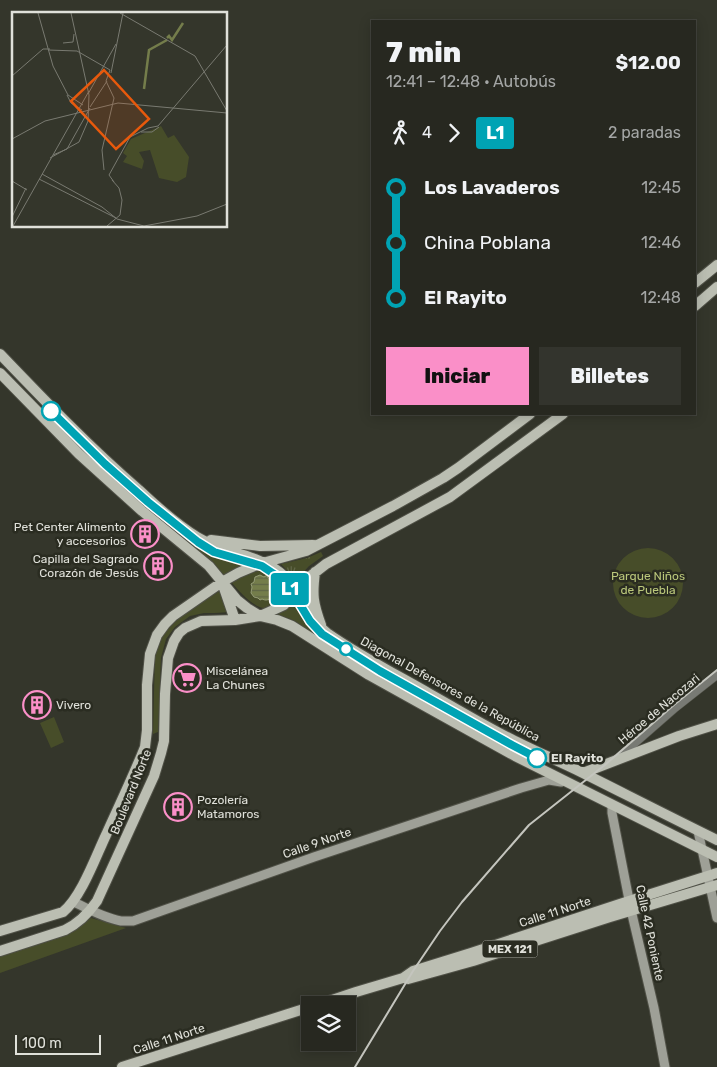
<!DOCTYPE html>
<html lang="es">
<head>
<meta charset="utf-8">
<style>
  body { margin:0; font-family:Rubik,sans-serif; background:#33342d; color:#f1f3f6; height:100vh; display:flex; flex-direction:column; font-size:19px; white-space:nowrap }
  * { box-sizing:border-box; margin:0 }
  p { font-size:16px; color:#a4a6a5 }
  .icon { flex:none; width:28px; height:28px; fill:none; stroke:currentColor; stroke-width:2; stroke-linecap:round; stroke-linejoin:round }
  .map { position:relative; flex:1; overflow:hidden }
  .panel { position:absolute; left:371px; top:20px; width:325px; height:395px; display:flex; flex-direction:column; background:#272820; border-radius:0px; box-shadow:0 2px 12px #0003,0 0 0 1px #43443e }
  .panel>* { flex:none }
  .badge { padding:0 10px; border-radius:4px; font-size:18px; line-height:32px }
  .fabs { position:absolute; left:301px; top:996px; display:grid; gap:10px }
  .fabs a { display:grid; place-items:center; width:55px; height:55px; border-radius:0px; background:#272820; box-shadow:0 2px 12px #0003,0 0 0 1px #43443e; font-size:25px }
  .scale { position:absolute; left:15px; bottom:12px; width:86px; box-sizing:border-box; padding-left:5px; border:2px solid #e0e1da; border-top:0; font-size:14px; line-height:18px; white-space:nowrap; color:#e0e1da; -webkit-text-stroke:4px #2a2c21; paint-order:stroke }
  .map>.badge { position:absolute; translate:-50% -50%; box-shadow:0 0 0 2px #fff }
  .legs { display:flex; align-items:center; gap:8px; height:55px; padding:0 15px; font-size:16px }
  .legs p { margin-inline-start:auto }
  .headline { display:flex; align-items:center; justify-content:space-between; height:85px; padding:0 15px }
  h1 { font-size:28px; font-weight:800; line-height:38px }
  .action { display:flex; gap:10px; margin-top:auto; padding:10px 15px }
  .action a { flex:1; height:58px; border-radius:0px; background:#fa8fc8; color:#111; font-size:20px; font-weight:800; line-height:58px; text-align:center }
  .action a+a { background:#33342d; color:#f1f3f6 }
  ul { padding:0 15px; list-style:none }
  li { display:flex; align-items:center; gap:18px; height:55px; font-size:19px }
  li i { display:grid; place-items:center; width:8px; height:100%; margin:0 6px; background:currentColor }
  li i::after { content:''; width:12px; height:12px; margin:-6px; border:4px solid; border-radius:50%; background:#272820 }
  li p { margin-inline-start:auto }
  li:first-child i { background:linear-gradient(#0000 50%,currentColor 0) }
  li:last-child i { background:linear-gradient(currentColor 50%,#0000 0) }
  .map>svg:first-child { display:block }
</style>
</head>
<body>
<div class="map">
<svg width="717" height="1067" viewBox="0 0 717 1067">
  <defs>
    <pattern id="grass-tufts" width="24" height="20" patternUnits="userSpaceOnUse" patternTransform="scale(1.25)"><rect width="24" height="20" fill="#474d29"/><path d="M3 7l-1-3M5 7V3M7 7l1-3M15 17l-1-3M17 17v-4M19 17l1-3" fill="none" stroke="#616647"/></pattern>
    <pattern id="water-rules" width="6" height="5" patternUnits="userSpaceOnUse" patternTransform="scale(1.25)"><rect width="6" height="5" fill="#747d4b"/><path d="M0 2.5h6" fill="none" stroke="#606647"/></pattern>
  </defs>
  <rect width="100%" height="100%" fill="#34362b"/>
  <path fill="url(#grass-tufts)" d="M321,552L323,556L309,566L296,580L281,564L307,558Z"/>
  <path fill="#474d29" d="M162,516L198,544L217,554L246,563L224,576L215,564L160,518Z
    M613 583a35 35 0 1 1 70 0a35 35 0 1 1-70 0Z
    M263,570C274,575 279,580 286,590C283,597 273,610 263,608C252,606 239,591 232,583C241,575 252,572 263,570Z
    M223,589L230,612L215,613H204L190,616L175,627L166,639L161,658L158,732L153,734L155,651C157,643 160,636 166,630C181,614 204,601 223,589Z
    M295,599L304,614L316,629L336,645L334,648L295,621L277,614Z
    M54,717L64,742L51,748L40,723Z
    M91,918L126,928L0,973V955C28,945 69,936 91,918Z"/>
  <path fill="url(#water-rules)" stroke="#949b76" d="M260,575L264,577L267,575L268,578L273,579L275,583L274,588L276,591L273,593C272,598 268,602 262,599L260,600L258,598L254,597L251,593L252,587L251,584L254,582L255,577Z"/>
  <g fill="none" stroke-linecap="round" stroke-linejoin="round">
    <defs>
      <path id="tertiary" d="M619,757L675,708L717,675"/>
      <path id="secondary" d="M612,805V813L631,910L654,1008L665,1067
        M698,831L717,918
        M74,902C88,909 104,918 121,921C125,921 129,921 133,921L314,857L521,788L549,780L561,782"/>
      <path id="primary" d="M695,283L717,265
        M695,306L717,287
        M0,354C45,401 90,448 139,490C157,507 176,524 197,537C221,552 251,553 275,569C300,585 303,615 327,633C360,656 395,674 430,694C457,709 483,725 511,739C534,751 559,761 583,773C627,795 672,818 717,840
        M0,373L79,454L142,511L209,566L237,600L247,608L260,616L277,620L292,626L369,675L515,756L717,857
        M211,540L260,546L313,545
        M315,572C312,595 313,603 321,625
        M224,588L235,620
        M583,773L679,736L717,724
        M0,931L63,912C81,898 96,856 106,835C119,806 133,777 145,747L147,730V685L150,654L157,635L165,624L173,616L222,582L238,573L259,564L306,551L393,506L443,478L458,468L530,414
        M0,951L65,930C79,923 88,914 97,901L154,776L161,753L164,741L165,694L168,658L174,641L179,633L185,628L201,621L235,620L260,616L269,612L284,605L308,578L326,564L450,497L563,414
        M404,978L408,979L473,961L610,917L717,885
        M317,1005L356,992L403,978L413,971L471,953L629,901L717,873
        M122,1067L310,1007"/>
    </defs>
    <use href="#tertiary" stroke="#505147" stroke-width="9"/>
    <use href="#secondary" stroke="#505147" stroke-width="11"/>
    <use href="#primary" stroke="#505147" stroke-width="12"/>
    <use href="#tertiary" stroke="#787a74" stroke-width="8"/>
    <use href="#secondary" stroke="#9ea097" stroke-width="9"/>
    <use href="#primary" stroke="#bbbeb2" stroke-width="10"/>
    <path stroke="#c4c5be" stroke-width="2" d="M355,1067L413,971L440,931L462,902L529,825L606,764L675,704L717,670"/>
  </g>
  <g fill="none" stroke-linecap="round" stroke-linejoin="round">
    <defs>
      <path id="line-1" d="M51,411L105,464L148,502L198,542L214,552L262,566L280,578L290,588L310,621L322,634L380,671L512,745L537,758"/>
    </defs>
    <use href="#line-1" stroke="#fff" stroke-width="11"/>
    <use href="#line-1" stroke="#00a3b4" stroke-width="8"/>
  </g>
  <defs>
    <symbol id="building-ring" viewBox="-11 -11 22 22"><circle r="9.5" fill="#2a2c21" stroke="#fa8fc8" stroke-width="1.5"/><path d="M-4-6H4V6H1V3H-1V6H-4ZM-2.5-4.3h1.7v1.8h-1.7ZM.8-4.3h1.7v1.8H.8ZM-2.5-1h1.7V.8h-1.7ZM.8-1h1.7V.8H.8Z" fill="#fa8fc8"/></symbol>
    <symbol id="supermarket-ring" viewBox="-11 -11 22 22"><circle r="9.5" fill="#2a2c21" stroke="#fa8fc8" stroke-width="1.5"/><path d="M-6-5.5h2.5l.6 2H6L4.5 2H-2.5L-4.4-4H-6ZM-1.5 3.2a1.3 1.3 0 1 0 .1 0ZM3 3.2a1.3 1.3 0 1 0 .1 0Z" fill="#fa8fc8"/></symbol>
  </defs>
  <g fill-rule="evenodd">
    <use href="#building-ring" x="129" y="518" width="32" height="32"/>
    <use href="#building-ring" x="142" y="550" width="32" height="32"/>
    <use href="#supermarket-ring" x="171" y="662" width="32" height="32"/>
    <use href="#building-ring" x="21" y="689" width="32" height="32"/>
    <use href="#building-ring" x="162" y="791" width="32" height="32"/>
  </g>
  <g fill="#fff" stroke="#00a3b4" stroke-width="2.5">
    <circle cx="51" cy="411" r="9"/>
    <circle cx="346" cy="649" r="6"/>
    <circle cx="537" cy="758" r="9"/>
  </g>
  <g text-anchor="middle" stroke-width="5" stroke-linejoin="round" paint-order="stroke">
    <rect fill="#2a2c21" stroke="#a9aba2" stroke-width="1" x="482.5" y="940.5" width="55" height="17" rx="4"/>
    <g font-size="11" font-weight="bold" fill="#e0e1da">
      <text x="510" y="953">MEX 121</text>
    </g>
    <g font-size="12" fill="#e0e1da" stroke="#2a2c21" text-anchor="start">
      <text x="126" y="531" text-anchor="end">Pet Center Alimento<tspan x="126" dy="14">y accesorios</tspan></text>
      <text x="139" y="563" text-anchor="end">Capilla del Sagrado<tspan x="139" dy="14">Corazón de Jesús</tspan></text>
      <text x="206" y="675">Miscelánea<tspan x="206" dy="14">La Chunes</tspan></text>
      <text x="56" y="709">Vivero</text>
      <text x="197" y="804">Pozolería<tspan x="197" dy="14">Matamoros</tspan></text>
    </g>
    <g font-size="12" fill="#bbc87b" stroke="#2a2c21">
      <text x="648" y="580">Parque Niños<tspan x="648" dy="14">de Puebla</tspan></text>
    </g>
    <g font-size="12" fill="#e0e1da" stroke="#2a2c21">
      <text transform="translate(450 689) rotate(29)" y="4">Diagonal Defensores de la República</text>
      <text transform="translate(659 709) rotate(-40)" y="4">Héroe de Nacozari</text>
      <text transform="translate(131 792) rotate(-68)" y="4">Boulevard Norte</text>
      <text transform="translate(317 843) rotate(-19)" y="4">Calle 9 Norte</text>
      <text transform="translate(555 912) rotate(-18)" y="4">Calle 11 Norte</text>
      <text transform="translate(650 933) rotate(78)" y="4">Calle 42 Poniente</text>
      <text transform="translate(169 1039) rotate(-18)" y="4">Calle 11 Norte</text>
    </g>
    <g font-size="12" font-weight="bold" fill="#e0e1da" stroke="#2a2c21" text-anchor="start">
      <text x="551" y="762">El Rayito</text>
    </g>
  </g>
  <g transform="translate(12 12)">
    <rect width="215" height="215" fill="#34362b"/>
    <path d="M149,114L156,126L162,123L177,145L174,165L165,170L147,166L138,138L127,140L132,149L130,157L111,150L115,144L111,141L119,127Z" fill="#474d29"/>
    <path fill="none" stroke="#747d4b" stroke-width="2.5" d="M155,26L157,24L160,28L171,11M132,77L137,38L155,28"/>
    <path fill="none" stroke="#797a71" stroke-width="1" d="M26,1L41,54L56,83L71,93M108,1L183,44L215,99M51,31L61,30L62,22M36,38L65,39L98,58L94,69L102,86L90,138L92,158M99,61L111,1M0,64L31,37H38M76,82L104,32M55,83L59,91L70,98M78,95L95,69M129,120H140L147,115M0,127L33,109L106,91L215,101M41,143L55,137L78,96M38,146L67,130L76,109L77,83L59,1M30,162L90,195L105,207L132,214L185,204L215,192M27,167L104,206M0,169L15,178M102,170L97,163L118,125L136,116L146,114L215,33M0,205L14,176M1,214L77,79M95,214L108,203L110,188L107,176L100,168"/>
    <path fill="#e8590c" fill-opacity="0.15" stroke="#e8590c" stroke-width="2.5" d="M92,58L137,107L104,137L59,89Z"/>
    <rect width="215" height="215" fill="none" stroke="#e0e1da" stroke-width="2.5"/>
  </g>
</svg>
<div class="fabs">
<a><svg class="icon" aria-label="layers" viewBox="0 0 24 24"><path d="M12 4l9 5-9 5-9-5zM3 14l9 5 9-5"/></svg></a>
</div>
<div class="scale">100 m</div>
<b class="badge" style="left:290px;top:589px;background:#00a3b4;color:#fff">L1</b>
<section class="panel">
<div class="headline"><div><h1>7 min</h1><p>12:41 – 12:48 · Autobús</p></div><b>$12.00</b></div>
<div class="legs"><svg class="icon" aria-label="walk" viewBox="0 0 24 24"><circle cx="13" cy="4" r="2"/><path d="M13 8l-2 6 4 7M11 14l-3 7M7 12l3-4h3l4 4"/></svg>4<svg class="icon" aria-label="forward" viewBox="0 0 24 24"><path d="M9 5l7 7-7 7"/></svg><b class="badge" style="background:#00a3b4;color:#fff">L1</b><p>2 paradas</p></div>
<ul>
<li><i style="color:#00a3b4"></i><b>Los Lavaderos</b><p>12:45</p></li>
<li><i style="color:#00a3b4"></i><span>China Poblana</span><p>12:46</p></li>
<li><i style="color:#00a3b4"></i><b>El Rayito</b><p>12:48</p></li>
</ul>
<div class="action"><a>Iniciar</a><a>Billetes</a></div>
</section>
</div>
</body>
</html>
